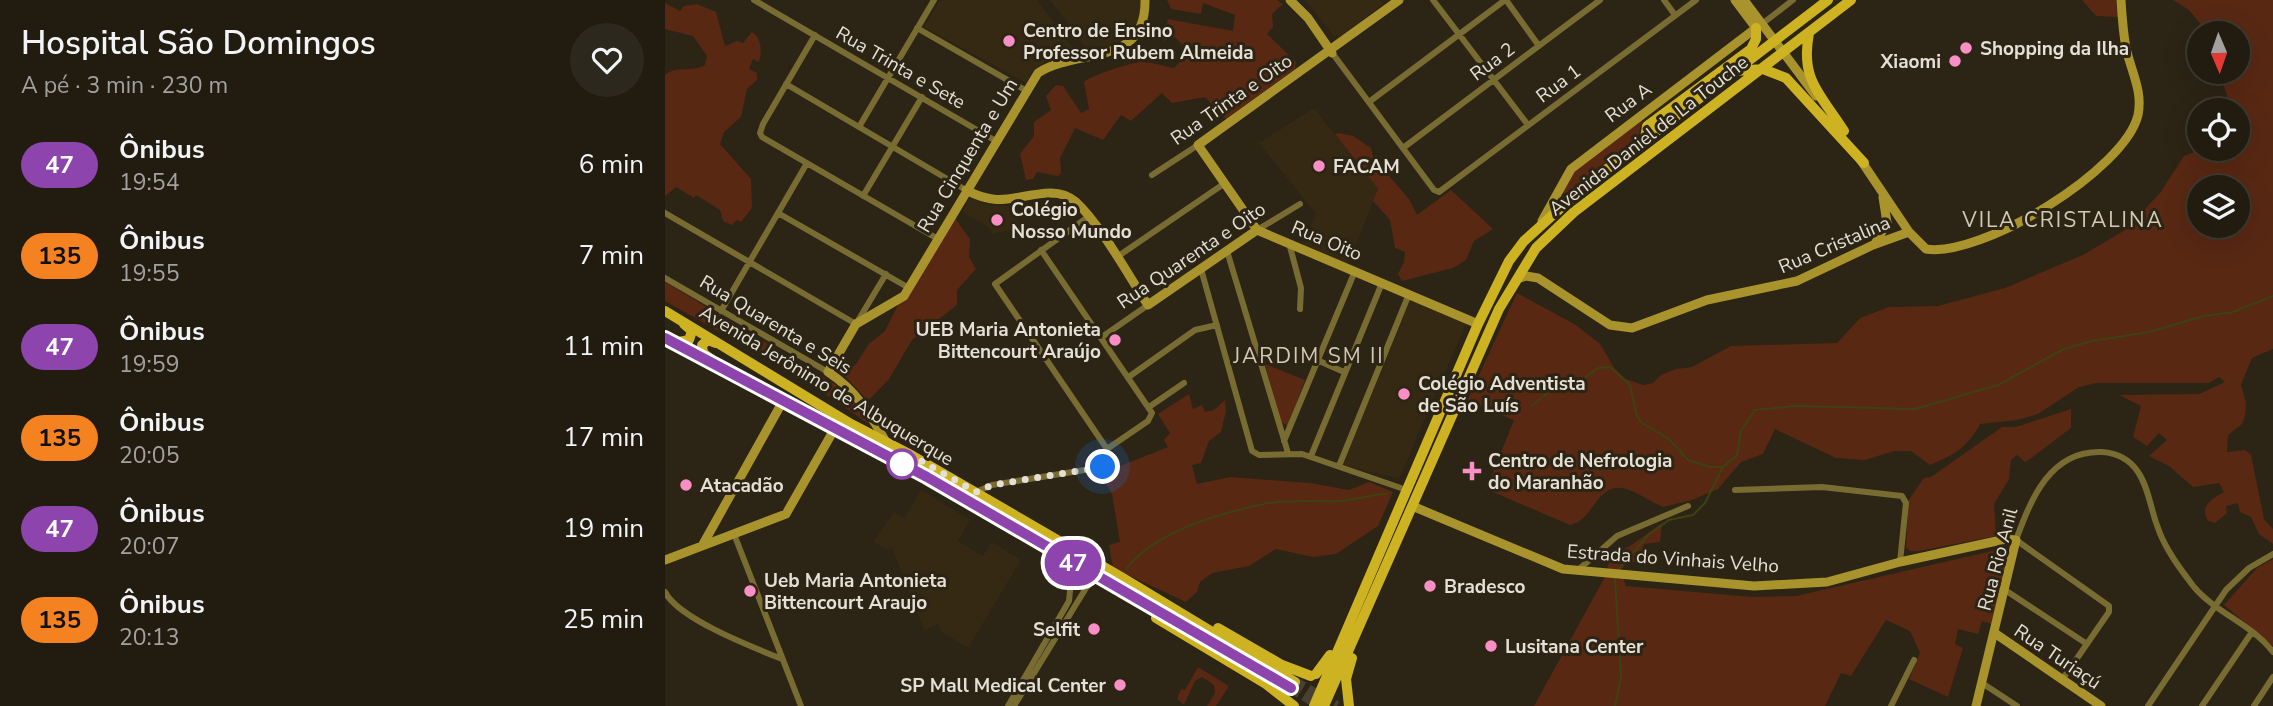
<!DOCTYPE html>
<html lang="pt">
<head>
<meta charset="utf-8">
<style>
  body { margin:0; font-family:"Nunito Sans",sans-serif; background:#2d281e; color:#f1f3f6; height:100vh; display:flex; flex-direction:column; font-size:26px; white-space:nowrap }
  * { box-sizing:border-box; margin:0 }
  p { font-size:23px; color:#a2a19f }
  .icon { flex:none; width:38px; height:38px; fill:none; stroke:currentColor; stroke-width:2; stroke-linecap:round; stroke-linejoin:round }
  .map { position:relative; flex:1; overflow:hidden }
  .details { display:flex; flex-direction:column; background:#211b10; width:665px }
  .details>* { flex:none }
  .badge { padding:0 14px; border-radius:23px; font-size:24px; line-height:46px }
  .needle { width:46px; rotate:178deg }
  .buttons { position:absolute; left:1522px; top:21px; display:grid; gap:14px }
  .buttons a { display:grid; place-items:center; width:63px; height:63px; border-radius:50%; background:#211b10; box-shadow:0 7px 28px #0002,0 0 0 2px #3e3930; font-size:35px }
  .you { position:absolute; width:35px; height:35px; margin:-18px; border:5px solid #fff; border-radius:50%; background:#1a73e8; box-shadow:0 0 0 10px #1a73e833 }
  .map>.badge { position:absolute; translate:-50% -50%; box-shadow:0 0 0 4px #fff }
  .round { display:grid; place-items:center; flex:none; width:74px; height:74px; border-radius:37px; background:#2d281e }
  .headline { display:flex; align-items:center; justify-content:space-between; height:119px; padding:0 21px }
  h1 { font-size:33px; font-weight:600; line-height:52px }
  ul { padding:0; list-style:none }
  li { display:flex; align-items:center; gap:21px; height:91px; padding:0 21px }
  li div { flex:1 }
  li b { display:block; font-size:26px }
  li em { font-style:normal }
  li .badge { min-width:77px; font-weight:700; text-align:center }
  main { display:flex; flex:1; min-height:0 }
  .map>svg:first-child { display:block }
</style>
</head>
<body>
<main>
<section class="details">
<div class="headline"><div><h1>Hospital São Domingos</h1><p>A pé · 3 min · 230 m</p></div><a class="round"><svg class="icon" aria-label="heart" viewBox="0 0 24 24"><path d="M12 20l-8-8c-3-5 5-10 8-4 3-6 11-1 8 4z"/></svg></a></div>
<ul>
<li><span class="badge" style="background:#8e44ad;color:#fff">47</span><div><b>Ônibus</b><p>19:54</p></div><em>6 min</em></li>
<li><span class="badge" style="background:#f58220;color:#111">135</span><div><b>Ônibus</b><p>19:55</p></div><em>7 min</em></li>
<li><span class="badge" style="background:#8e44ad;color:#fff">47</span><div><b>Ônibus</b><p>19:59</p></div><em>11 min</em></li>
<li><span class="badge" style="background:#f58220;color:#111">135</span><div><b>Ônibus</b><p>20:05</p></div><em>17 min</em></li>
<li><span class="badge" style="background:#8e44ad;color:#fff">47</span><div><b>Ônibus</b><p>20:07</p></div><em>19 min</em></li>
<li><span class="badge" style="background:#f58220;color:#111">135</span><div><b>Ônibus</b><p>20:13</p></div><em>25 min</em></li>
</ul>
</section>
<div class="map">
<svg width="1608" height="706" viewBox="0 0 1608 706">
  <rect width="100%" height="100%" fill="#2c2415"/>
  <path fill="#352914" d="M275,0H372L413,55L384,60L368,70L361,83L259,27Z
    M385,0H475V16L466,33L453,44L424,52Z
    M640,0H715L718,4L676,36H669Z
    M649,108L713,189L683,264L637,244L651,214L594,143Z
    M305,197L321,204L345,206L356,228L327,234L325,228L297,212Z
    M746,299L801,324L734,479L678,465Z
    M256,490L305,520L293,541L318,556L327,542L356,560L303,648L277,632L273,624L259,630L227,548L221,549L208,542L229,512L239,518Z"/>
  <path fill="#582813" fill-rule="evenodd" d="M502,0H612L618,4L607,14L608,27L602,34L631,62L630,69L561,119L540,97L507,103L497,93L466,121L456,115L438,140L410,128L395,158L396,173L393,176L372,172L368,179L361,180L355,154L369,136V122L386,110L381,96L391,85L398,86L416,113L424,109L419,82C422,77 467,62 476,62C486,62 498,66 509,68L524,52L510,37L498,41L503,19L568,31L570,15L538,3L536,14L506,9Z
    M1417,0H1451L1453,17L1431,16Z
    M1508,0H1608V349L1587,358L1576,385L1581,403L1580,416L1577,424L1563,435L1562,452L1580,450L1586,455L1599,519L1608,529V544L1594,534L1586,517L1575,512L1573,503L1561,506L1562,513L1550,523L1543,521C1534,505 1547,499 1559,492L1554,483L1528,487L1504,466L1484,456L1502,440L1494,433L1482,446L1468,437L1476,406L1454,395L1534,394L1560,382L1554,377L1544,383H1431L1414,387L1373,414L1352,420L1315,424C1303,447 1289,455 1265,465L1246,451H1229L1200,460L1171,458L1110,429L1098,454L1076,462L1053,489L1027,500L998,507C984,501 972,491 957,488C931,485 928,521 905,525L821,489L849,420L802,401L852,293L911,325L935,344L950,369L961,379L978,385L988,383L996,375L1011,369L1027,367L1066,346L1172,343L1195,318L1224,307L1273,306L1340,288L1418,255L1460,230L1495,193L1519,156L1538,149L1554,158L1566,155L1573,149V110H1566L1555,72H1573V33H1543L1524,10ZM1535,187H1573V226H1535Z
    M0,3L15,11L19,6L32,4L51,12L60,46L72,41L78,43L87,32C97,38 97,52 94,62L88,59L84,69L92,73V80L82,89L76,117L59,132L55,144L86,179L87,208L76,222L72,220L67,225L58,221L55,210L31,195L29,198L11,187L0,196V75C12,65 27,73 40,65L42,56L28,36L0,29Z
    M978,117L973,137L900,194L897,192L909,171Z
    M674,133L688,136L706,148L712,173L718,169L744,199L752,215L786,190L828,229L809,241L801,260L788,268L737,281L733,274L739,262L740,252L730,248L725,220L708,201L713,189L670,134Z
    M290,218L305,239L304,257L311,269L292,290V305L247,340L224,379L203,401L178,374L191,364L204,344L220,331L233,305L244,296Z
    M0,282L170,384L193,405L204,424L108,358L92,353L0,301Z
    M600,364L640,380L623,426L616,422Z
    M524,394L528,409L537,405L540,412L549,410L560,400L561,411L556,432L544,441L536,463L527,465L532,484L565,477L645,483L684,490L704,482L728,492L713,526L671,554L648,557L611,549L584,566L547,573L535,582L532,592L521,602L448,568L444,545L455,542L447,494L435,474L503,447L499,440L505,433L493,414Z
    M1406,409V428L1365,459L1360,462L1352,455L1346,460L1344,479L1329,504L1331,536L1254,551H1245L1241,547L1243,501L1259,478L1266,477L1337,427H1351Z
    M997,523L995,542L979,544L976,554L978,562H963L956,570L961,586L1088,597L1131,596L1340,548L1344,551L1330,625L1317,621L1313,634L1293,629L1290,644L1298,648L1283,697L1244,679L1255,653L1245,631L1221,620L1186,676L1176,673L1160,706H869L941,575L945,556L965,546Z
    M1608,559V646L1559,605L1593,567Z
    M533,667L564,686L551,706H542L550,693L549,685L537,677L530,681L519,705L512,699L516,689L520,690Z"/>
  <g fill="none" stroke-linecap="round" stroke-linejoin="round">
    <path stroke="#3c4210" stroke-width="2" d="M867,406L893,384L914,382L933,368L945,367L965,385L972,416L977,423L1004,439L1023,460L1045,467H1057
      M461,569C489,532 555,513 599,504C623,499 650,502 674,501C691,500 706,494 722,494
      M953,570L983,535L1004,520L1028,515L1040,503L1058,467L1072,455L1076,431L1090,410L1131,406L1250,409L1333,385L1399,349L1427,341L1484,332L1539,316L1568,312L1608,296
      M950,579L956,677L950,706"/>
    <path stroke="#484032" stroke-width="10" stroke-dasharray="10 5" stroke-linecap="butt" d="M630,682L672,706
      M626,688L656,706"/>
    <path stroke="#786c32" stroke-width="6" d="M89,0L331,141
      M768,0L863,125
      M841,0L874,46
      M999,0L1010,15
      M1097,24L1128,0
      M252,28L360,90
      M150,35L98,124L95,133L97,137L273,239
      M668,54L769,190L774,192L1031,0
      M121,84L301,190
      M704,102L840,0
      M194,127L269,0
      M738,148L935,0
      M487,175L533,145
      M198,196L257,97
      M0,213L191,324L221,274
      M113,213L244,288
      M592,230L635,204
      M624,243L636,288L635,309
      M376,250L487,413L483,421L442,449
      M562,251L623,453
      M452,257L560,183
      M536,269L587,451L594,455L637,454L736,488
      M0,278L163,372
      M56,311L142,163
      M437,337L483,305
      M652,360L679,372
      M465,376L530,330L552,325
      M484,407L519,383
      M619,441L690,271
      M646,456L717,283
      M674,466L744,294
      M1070,490L1157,487L1237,496L1241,503L1235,562
      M311,492L327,485L438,467L443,463L442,449L330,284L423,217
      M69,534L136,706
      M913,570L952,536L1023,506
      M1340,590L1422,644
      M0,592C14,619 87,647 117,659
      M1397,680L1444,612V606L1351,540C1366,499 1385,450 1437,452C1452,453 1465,460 1473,472C1484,488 1486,511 1493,528C1500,549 1516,570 1529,587C1551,613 1588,625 1608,652
      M1317,683L1352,706
      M343,706L404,601L406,581L398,558
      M349,706L421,588L432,576
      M1226,706L1249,660
      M1483,706L1561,590L1584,568L1608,554
      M1537,706L1587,632
      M1589,706L1608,677"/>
    <path stroke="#a8932d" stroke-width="9" d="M625,0L643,18L667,53
      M734,0L533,145L592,230L813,324
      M1079,0L1151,96
      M1195,159L1244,232L1261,249C1316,258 1460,170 1473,115C1478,91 1466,71 1461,48C1458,32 1457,16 1456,0
      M301,190C337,209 350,194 386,193C395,193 404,196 411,202C436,225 463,275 483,305L592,230
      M877,221L906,169L1091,28L1070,0
      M1211,242L1222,223L1218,197
      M852,279L861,276L873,278L945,325L967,328L1042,300L1132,281L1208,245L1244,232
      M221,442C205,414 191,390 163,372L191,324L239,296L373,73C413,47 481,68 480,0
      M752,508L898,569L1089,586L1162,582L1235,562L1341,539L1351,540L1311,706
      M37,546L118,401
      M0,560L121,514L170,428
      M1331,634L1436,706"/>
    <path stroke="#cdb221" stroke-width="10" d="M1144,33C1135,80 1155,93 1179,131
      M1071,71L1098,69L1121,78L1199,163
      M980,139L982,126L1086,49L1091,39V28
      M0,311L186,424L246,455L458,578L630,682
      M0,338L262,477L626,688
      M5,338L14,342L24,340L27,331L19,324
      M47,360L38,353L37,345L43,340L51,343
      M491,618L601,684L629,706
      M553,628L617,665L646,676
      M651,674L665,655
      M649,706L813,324L844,261L859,241L921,185L1163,0
      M659,706L834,309L871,248L909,212L1186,0
      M684,706L681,679L687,658"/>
  </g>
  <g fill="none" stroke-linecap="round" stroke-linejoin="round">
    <defs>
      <path id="line" d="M0,338L262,477L626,688"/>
    </defs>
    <use href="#line" stroke="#fff" stroke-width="16"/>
    <use href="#line" stroke="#8e44ad" stroke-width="10"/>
    <path stroke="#e5dfd6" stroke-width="7" stroke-dasharray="0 12.6" d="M237,464L246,455L311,492L327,485L438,467"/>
  </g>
  <g fill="#fa8fc6" stroke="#2c2415" stroke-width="2.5">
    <circle cx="344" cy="41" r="7"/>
    <circle cx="1301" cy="48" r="7"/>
    <circle cx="1290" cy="61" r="7"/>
    <circle cx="654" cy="166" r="7"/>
    <circle cx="332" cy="220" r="7"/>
    <circle cx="450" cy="340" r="7"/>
    <circle cx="739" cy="394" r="7"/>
    <path d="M803.5 460.5h7v7h7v7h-7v7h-7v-7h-7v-7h7z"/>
    <circle cx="21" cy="485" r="7"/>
    <circle cx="765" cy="586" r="7"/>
    <circle cx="85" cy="591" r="7"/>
    <circle cx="429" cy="629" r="7"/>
    <circle cx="826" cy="646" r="7"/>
    <circle cx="455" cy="685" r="7"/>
  </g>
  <circle fill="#fff" stroke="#8e44ad" stroke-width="3.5" cx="237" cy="464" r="14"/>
  <g text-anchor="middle" stroke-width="6" stroke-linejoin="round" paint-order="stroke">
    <g font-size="19" font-weight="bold" fill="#e5dfd6" stroke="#2c2415" text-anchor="start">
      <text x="358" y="37">Centro de Ensino<tspan x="358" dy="22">Professor Rubem Almeida</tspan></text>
      <text x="1315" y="55">Shopping da Ilha</text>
      <text x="1276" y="68" text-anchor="end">Xiaomi</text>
      <text x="668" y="173">FACAM</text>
      <text x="346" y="216">Colégio<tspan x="346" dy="22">Nosso Mundo</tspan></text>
      <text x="436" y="336" text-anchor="end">UEB Maria Antonieta<tspan x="436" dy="22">Bittencourt Araújo</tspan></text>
      <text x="753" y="390">Colégio Adventista<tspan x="753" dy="22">de São Luís</tspan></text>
      <text x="823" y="467">Centro de Nefrologia<tspan x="823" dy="22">do Maranhão</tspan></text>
      <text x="35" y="492">Atacadão</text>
      <text x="99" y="587">Ueb Maria Antonieta<tspan x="99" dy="22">Bittencourt Araujo</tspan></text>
      <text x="779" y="593">Bradesco</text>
      <text x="415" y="636" text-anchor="end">Selfit</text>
      <text x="840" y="653">Lusitana Center</text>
      <text x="441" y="692" text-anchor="end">SP Mall Medical Center</text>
    </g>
    <g font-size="19" fill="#e5dfd6" stroke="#2c2415">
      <text transform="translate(827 61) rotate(-37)" y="7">Rua 2</text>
      <text transform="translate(236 67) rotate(30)" y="7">Rua Trinta e Sete</text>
      <text transform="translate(893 83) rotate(-37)" y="7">Rua 1</text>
      <text transform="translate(566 99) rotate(-35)" y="7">Rua Trinta e Oito</text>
      <text transform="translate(963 102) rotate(-37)" y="7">Rua A</text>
      <text transform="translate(983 135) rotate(-38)" y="7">Avenida Daniel de La Touche</text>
      <text transform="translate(302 155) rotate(-59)" y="7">Rua Cinquenta e Um</text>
      <text transform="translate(662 240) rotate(23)" y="7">Rua Oito</text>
      <text transform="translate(1169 244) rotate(-23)" y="7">Rua Cristalina</text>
      <text transform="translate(526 255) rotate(-34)" y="7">Rua Quarenta e Oito</text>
      <text transform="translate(111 324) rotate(31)" y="7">Rua Quarenta e Seis</text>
      <text transform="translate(162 385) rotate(31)" y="7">Avenida Jerônimo de Albuquerque</text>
      <text transform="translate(1008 558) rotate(4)" y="7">Estrada do Vinhais Velho</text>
      <text transform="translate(1332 559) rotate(-75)" y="7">Rua Rio Anil</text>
      <text transform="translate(1393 656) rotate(34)" y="7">Rua Turiaçú</text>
    </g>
    <g font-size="21" letter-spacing="2" fill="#d4c9b7" stroke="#2c2415">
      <text x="1398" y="227">VILA CRISTALINA</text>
      <text x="644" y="363">JARDIM SM II</text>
    </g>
  </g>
</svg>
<div class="buttons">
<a><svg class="needle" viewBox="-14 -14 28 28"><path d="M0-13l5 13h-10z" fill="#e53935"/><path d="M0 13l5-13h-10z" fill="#a2a19f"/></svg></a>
<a><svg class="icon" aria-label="locate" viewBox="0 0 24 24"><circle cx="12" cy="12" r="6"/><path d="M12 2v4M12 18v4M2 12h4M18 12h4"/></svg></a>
<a><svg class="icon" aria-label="layers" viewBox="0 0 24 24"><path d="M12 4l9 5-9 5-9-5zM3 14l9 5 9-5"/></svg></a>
</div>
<div class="you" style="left:438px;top:467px"></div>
<b class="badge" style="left:408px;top:563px;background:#8e44ad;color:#fff">47</b>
</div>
</main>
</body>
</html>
